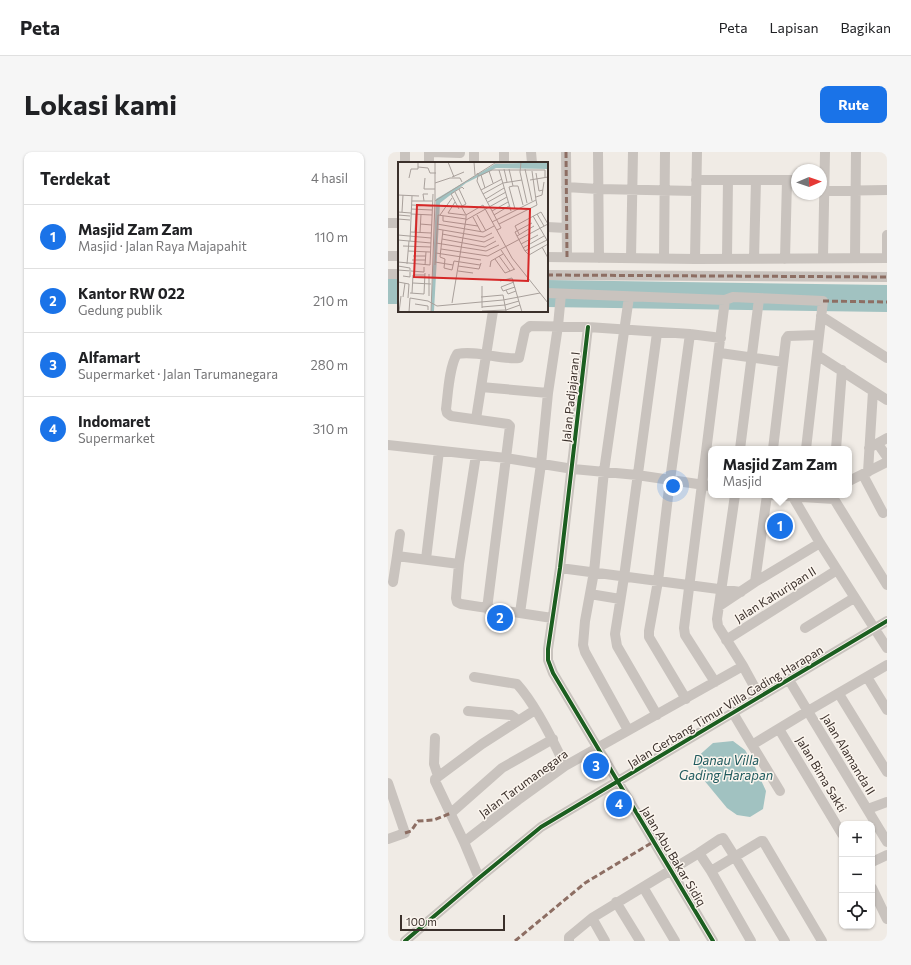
<!DOCTYPE html>
<html lang="id">
<head>
<meta charset="utf-8">
<style>
	:root { --surface:#fff; --page:#f6f6f6; --text:#202124; --muted:#757577; --line:#e0e0e0; --accent:#1a73e8 }
	body { margin:0; font-family:Commissioner,sans-serif; background:var(--page); color:var(--text) }
	.controls { position:absolute; right:12px; bottom:12px; display:grid; overflow:hidden; border-radius:8px; box-shadow:0 1px 3px #0004 }
	.controls button { width:36px; height:36px; display:grid; place-items:center; padding:0; border:0; border-bottom:1px solid var(--line); background:var(--surface); color:var(--text); font:20px sans-serif }
	.compass { position:absolute; left:403px; top:12px; width:36px; height:36px; border-radius:50%; background:var(--surface); box-shadow:0 1px 3px #0004; rotate:88deg }
	.scale { position:absolute; left:12px; bottom:10px; width:105px; box-sizing:border-box; padding-left:4px; border:2px solid #3b302b; border-top:0; font-size:11px; line-height:14px; white-space:nowrap; color:#3b302b; -webkit-text-stroke:3px #fbf5ee; paint-order:stroke }
	.you { position:absolute; left:285px; top:334px; width:14px; height:14px; margin:-10px; border:3px solid #fff; border-radius:50%; background:#1a73e8; box-shadow:0 0 0 6px #1a73e833 }
	.badge { display:grid; place-items:center; width:26px; height:26px; border-radius:50%; background:var(--accent); color:#fff; font-size:13px; font-weight:700 }
	.pin { position:absolute; translate:-50% -50%; border:2px solid #fff; box-shadow:0 1px 4px #0006 }
	.popup { position:absolute; left:320px; top:294px; width:144px; height:52px; box-sizing:border-box; display:grid; place-content:center; border-radius:8px; background:var(--surface); filter:drop-shadow(0 1px 3px #0005); font-size:13px; white-space:nowrap; color:var(--muted) }
	.popup b { font-size:15px; color:var(--text) }
	.popup::after { content:''; position:absolute; left:50%; top:100%; margin-left:-8px; border:8px solid transparent; border-top-color:var(--surface) }
	.list { margin:0; padding:0; list-style:none }
	h2 { display:flex; justify-content:space-between; align-items:center; height:52px; margin:0; padding:0 16px; font-size:17px }
	h2 small { font-size:13px; font-weight:400; color:var(--muted) }
	.list li { display:grid; grid-template-columns:26px 1fr auto; gap:12px; align-items:center; box-sizing:border-box; height:64px; padding:0 16px; border-top:1px solid var(--line) }
	.list b { display:block; font-size:15px; white-space:nowrap }
	.list p { margin:0; font-size:13px; white-space:nowrap; color:var(--muted) }
	.list em { font-size:13px; font-style:normal; color:var(--muted) }
	.icon { flex:none; width:22px; height:22px; fill:none; stroke:currentColor; stroke-width:2; stroke-linecap:round; stroke-linejoin:round }
	.map { position:relative; flex:none; width:499px; height:789px; overflow:hidden; border-radius:8px }
	header { display:flex; align-items:center; gap:24px; box-sizing:border-box; height:56px; padding:0 20px; background:var(--surface); border-bottom:1px solid var(--line) }
	header strong { font-size:19px }
	nav { display:flex; gap:22px; margin-inline-start:auto; font-size:14px }
	.intro { display:flex; align-items:center; justify-content:space-between; box-sizing:border-box; height:96px; padding:0 24px }
	h1 { margin:0; font-size:28px }
	.button { padding:10px 18px; border-radius:8px; background:var(--accent); color:#fff; font-size:14px; font-weight:700 }
	main { display:flex; gap:24px; padding:0 24px }
	aside { flex:1; background:var(--surface); border-radius:8px; box-shadow:0 1px 3px #0004 }
	.map>svg:first-child { display:block }
</style>
</head>
<body>
<header>
<strong>Peta</strong>
<nav><a>Peta</a><a>Lapisan</a><a>Bagikan</a></nav>
</header>
<div class="intro"><h1>Lokasi kami</h1><a class="button">Rute</a></div>
<main>
<aside>
<h2>Terdekat<small>4 hasil</small></h2>
<ul class="list">
<li><span class="badge">1</span><div><b>Masjid Zam Zam</b><p>Masjid · Jalan Raya Majapahit</p></div><em>110 m</em></li>
<li><span class="badge">2</span><div><b>Kantor RW 022</b><p>Gedung publik</p></div><em>210 m</em></li>
<li><span class="badge">3</span><div><b>Alfamart</b><p>Supermarket · Jalan Tarumanegara</p></div><em>280 m</em></li>
<li><span class="badge">4</span><div><b>Indomaret</b><p>Supermarket</p></div><em>310 m</em></li>
</ul>
</aside>
<div class="map">
<svg width="499" height="789" viewBox="0 0 499 789">
	<rect width="100%" height="100%" fill="#f0ebe5"/>
	<path fill="#a1c2c1" d="M0,126h11v26h-11z
		M159,128l340,5v27l-340,-5z
		M345,589l12,9 10,17 11,24 -3,18 -13,8 -13,-2 -10,-7 -24,-29 -8,-20 18,-16z"/>
	<g fill="none" stroke-linecap="round" stroke-linejoin="round">
		<path stroke="#c9c3be" stroke-width="10" d="M43,0l29,1
			M116,0v11
			M143,0l1,11
			M178,0l1,105
			M210,0l1,106
			M17,11v-11
			M41,11v-11
			M86,11v-11
			M308,28h101
			M178,35l32,2 98,2
			M436,39l63,-1
			M0,71h11
			M159,75l19,1
			M0,104h11
			M159,105l148,2 192,-1
			M243,106l2,-106
			M276,106l1,-106
			M339,106l1,-78
			M435,106l2,-106
			M467,106l1,-106
			M499,106v-23
			M307,107l2,-107
			M366,107l2,-79
			M397,107l2,-79
			M0,122h11
			M159,123l340,2
			M159,141l178,7 8,-3 90,4 -17,148
			M433,164l66,42
			M200,175l-28,241 -12,81v11l5,13 160,268
			M269,181l-33,244 -9,57 2,12 40,69
			M332,201l63,9
			M429,203l70,45
			M93,235l67,6
			M88,267l17,-108
			M490,292l9,13
			M0,293l118,13 67,11 64,6 74,11
			M481,296l18,-10
			M352,297l19,-150
			M385,297l13,-110 2,-3 30,-1
			M448,297l6,-79
			M88,303l-17,109 -3,34 1,4 4,2 91,14
			M480,320l5,-81
			M475,323l20,38
			M461,329l38,-19
			M347,343l-18,124 1,7 25,40 17,31
			M381,343l65,4v-4
			M405,345l27,46 67,105
			M446,347l53,86
			M12,382l-3,22 62,8
			M38,407l13,-108
			M172,416l181,24
			M5,430l4,-26
			M367,430l12,-87
			M202,442l30,5
			M331,454l36,-24 65,-39
			M99,457l23,-183 -2,-2 -57,-8 -4,-3 -1,-4c2,-15 3,-42 11,-55 20,-4 42,6 62,4l6,-28 5,-4 58,1 102,7 31,4
			M132,461l21,-149 7,-71 10,-67 3,-32
			M417,476l49,-30
			M338,488l111,-70
			M86,525l43,7c19,21 36,56 48,82
			M479,525l20,33
			M401,528l98,162
			M327,530l-30,-47 -1,-7 41,-328
			M451,542l48,78
			M298,547l-37,-62v-6l9,-50 12,-101 20,-146
			M80,559l43,4 7,5
			M345,561l19,32 56,-34 79,-46
			M391,577l63,105
			M240,578l-43,-78 -2,-7 2,-24 9,-49 10,-101 25,-174
			M47,586l-1,26 4,12
			M364,593l28,46
			M0,631l17,50 -17,6
			M480,657l19,-7
			M63,661l51,-45 51,-29
			M76,690l54,-42 47,-34 178,-100
			M311,701l21,-14 3,-1 12,19 50,84
			M484,710l15,-7
			M323,719l50,-30h2l59,100
			M91,726l-15,-36 -29,-61v-2l47,-35 53,-34
			M255,735l32,54
			M484,736l15,31
			M228,750l24,39
			M204,766l13,23
			M17,789l74,-63 62,-51 346,-206
			M181,789v-4l23,-19 107,-65 12,18 40,70"/>
		<path stroke="#8d6e63" stroke-width="3" stroke-dasharray="6 3" stroke-linecap="butt" d="M178,0l1,105
			M159,123l340,2
			M435,149l64,1
			M17,681l6,-2 7,-10 16,-1 17,-7
			M127,789l70,-58 68,-41"/>
		<g stroke="#fbf5ee" stroke-width="6">
			<path id="cycleway" d="M200,175l-28,241 -12,81v11l5,13 160,268
				M17,789l74,-63 62,-51 346,-206"/>
		</g>
		<use href="#cycleway" stroke="#1b5e20" stroke-width="4"/>
	</g>
	<g text-anchor="middle" dominant-baseline="central" stroke-width="3" stroke-linejoin="round" paint-order="stroke">
		<g font-size="12" fill="#3b302b" stroke="#fbf5ee">
			<text transform="translate(182 245) rotate(-84)">Jalan Padjajaran I</text>
			<text transform="translate(387 442) rotate(-32)">Jalan Kahuripan II</text>
			<text transform="translate(337 554) rotate(-31)">Jalan Gerbang Timur Villa Gading Harapan</text>
			<text transform="translate(461 602) rotate(59)">Jalan Alamanda II</text>
			<text transform="translate(434 622) rotate(59)">Jalan Bima Sakti</text>
			<text transform="translate(135 631) rotate(-36)">Jalan Tarumanegara</text>
			<text transform="translate(286 704) rotate(59)">Jalan Abu Bakar Sidiq</text>
		</g>
		<g font-size="13" font-style="italic" fill="#1f5a5e" stroke="#fbf5ee">
			<text x="338" y="608">Danau Villa<tspan x="338" dy="15">Gading Harapan</tspan></text>
		</g>
	</g>
	<g transform="translate(10 10)">
		<rect width="150" height="150" fill="#f0ebe5"/>
		<path d="M150,0v7l-52,-1 -30,15 -26,20 -6,108 -3,1 5,-113 59,-35z" fill="#a1c2c1"/>
		<path fill="none" stroke="#a8a09b" stroke-width="1" d="M37,0v39l60,-38M50,0l6,15M76,0l1,13M123,0l-1,10 7,31M97,1l50,-1M20,5l10,1 2,5h6M106,7l3,13M111,7l4,17 -4,1 6,22M127,7l7,32M101,8l12,41M91,9l4,12M79,11l2,3 13,-6h53v7M138,11l3,18 4,-1M83,13l4,13M80,14l-1,5 4,9 20,38 -4,2M54,15l12,-5M11,16l2,-9h7v-7M27,16l-1,11h11M132,18l18,-3M37,21l15,-5h10l2,4M115,24h5l5,19M61,27l7,15 -6,3M83,28l21,-11M57,30l7,14M85,32l20,-11 19,-3M0,33l21,1M138,35l6,-2 2,-13M88,37l18,-11M14,39h20M26,39l-1,-7h5M90,40l18,-10M14,43l20,1M13,47l21,1M61,47l-8,-15 11,-7 2,2M94,49l16,-9M0,50l13,1M4,50l1,-17M50,51l17,2M50,51l7,-11M13,52l21,1M139,52l7,12M0,53l12,1M42,53l12,-17M68,53l17,-10 29,53 36,45M79,53l9,16M96,53l15,-9M45,54v5l35,5M135,54l15,26M75,55l8,15M0,57l12,1M68,58l41,-23M94,60l44,-22 -4,-29M22,62l12,1M39,62l46,8 11,-6M101,62l38,-19 -1,-5M136,64l-17,10 8,15 4,4 19,-11M39,67l47,8 8,-4M45,68l-3,27 5,2 -1,9 8,2 2,-9 26,4M13,70l20,1M17,70l1,-18M22,71l1,-19M44,72l42,8 10,-5M121,72l-4,-8 26,-14 7,12M0,73l33,3M119,74l-2,-4 17,-9M44,77l43,8 11,-6M0,78l33,3M12,79l2,-45M38,81l50,8 13,-6M123,82l17,-9M5,84l28,1M144,85l6,11M125,86l21,-12M43,87l47,7 60,-32M103,88l13,19M10,89l22,1M127,89l22,-11M38,91l45,7M15,94h13M101,94l11,15M97,97l10,14 10,-4M14,98h14M0,100l32,3 3,-71M37,100l18,3M9,102l2,-23M27,103l1,-13M37,103l3,-50 28,4M0,104l12,2v2M60,104l21,3 2,-6M92,105l1,-6 12,-7M0,108l26,2v-5M60,109l15,2M5,114l7,1v-5M102,119l12,-3 10,34M0,120l11,2 -1,14M116,120l-13,5 2,4 12,-4M15,121l18,1M84,124v22M108,128l2,4 8,-3M12,131l14,1 1,-21M14,131l1,-18h12M31,134v-22M5,135l2,-14M83,135l22,-2 3,16M54,141l14,-84v-4l-5,-9M17,142l13,2v4M84,145l23,-2 14,-4M84,149l24,-1 14,-5M1,150l2,-16M11,150l1,-14 18,3 9,5 66,-6 37,-7M33,150l4,-111"/>
		<path fill="#d62828" fill-opacity="0.15" stroke="#d62828" stroke-width="2" d="M19,43l113,4 -2,72 -114,-4z"/>
		<rect width="150" height="150" fill="none" stroke="#3b302b" stroke-width="2"/>
	</g>
</svg>
<div class="controls">
<button>+</button>
<button>−</button>
<button><svg class="icon" aria-label="locate" viewBox="0 0 24 24"><circle cx="12" cy="12" r="6"/><path d="M12 2v4M12 18v4M2 12h4M18 12h4"/></svg></button>
</div>
<svg class="compass" viewBox="-18 -18 36 36"><path d="M0-13l5 13h-10z" fill="#e53935"/><path d="M0 13l5-13h-10z" fill="#757577"/></svg>
<div class="scale">100 m</div>
<div class="you"></div>
<div class="pin badge" style="left:392px;top:374px">1</div>
<div class="popup"><b>Masjid Zam Zam</b>Masjid</div>
<div class="pin badge" style="left:112px;top:466px">2</div>
<div class="pin badge" style="left:208px;top:614px">3</div>
<div class="pin badge" style="left:231px;top:652px">4</div>
</div>
</main>
</body>
</html>
